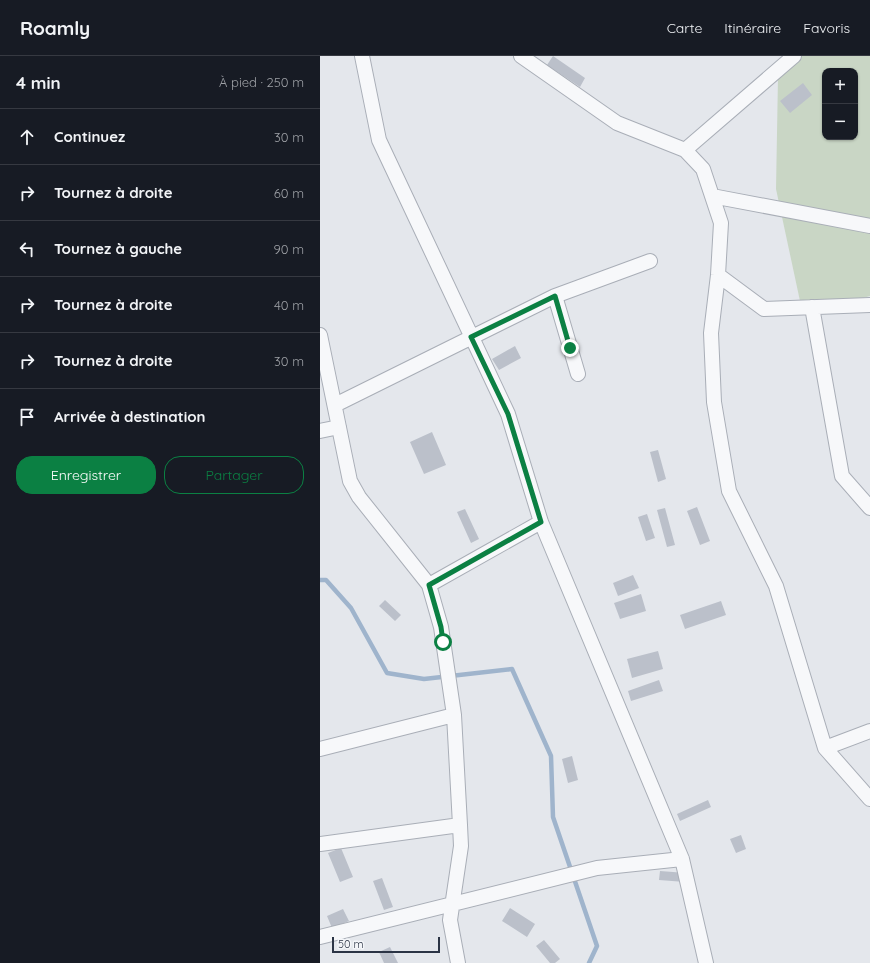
<!DOCTYPE html>
<html lang="fr">
<head>
<meta charset="utf-8">
<style>
	:root { --surface:#171b24; --page:#20242c; --text:#f1f3f6; --muted:#9ea1a6; --line:#363941; --accent:#0b8043 }
	body { margin:0; font-family:Quicksand,sans-serif; background:var(--page); color:var(--text) }
	.controls { position:absolute; right:12px; top:12px; display:grid; overflow:hidden; border-radius:8px; box-shadow:0 1px 3px #0004 }
	.controls button { width:36px; height:36px; display:grid; place-items:center; padding:0; border:0; border-bottom:1px solid var(--line); background:var(--surface); color:var(--text); font:20px sans-serif }
	.scale { position:absolute; left:12px; bottom:10px; width:108px; box-sizing:border-box; padding-left:4px; border:2px solid #2b3445; border-top:0; font-size:11px; line-height:14px; white-space:nowrap; color:#2b3445; -webkit-text-stroke:3px #f4f6f9; paint-order:stroke }
	.stop { position:absolute; width:12px; height:12px; margin:-9px; border:3px solid #0b8043; border-radius:50%; background:#fff }
	.stop.end { background:#0b8043; border-color:#fff; box-shadow:0 1px 4px #0008 }
	.list { margin:0; padding:0; list-style:none }
	h2 { display:flex; justify-content:space-between; align-items:center; height:52px; margin:0; padding:0 16px; font-size:17px }
	h2 small { font-size:13px; font-weight:400; color:var(--muted) }
	.list li { display:grid; grid-template-columns:26px 1fr auto; gap:12px; align-items:center; box-sizing:border-box; height:56px; padding:0 16px; border-top:1px solid var(--line) }
	.list b { display:block; font-size:15px; white-space:nowrap }
	.list em { font-size:13px; font-style:normal; color:var(--muted) }
	.actions { display:flex; gap:8px; padding:12px 16px }
	.actions a { flex:1; padding:9px 0; border:1px solid var(--accent); border-radius:16px; text-align:center; font-size:14px; color:var(--accent) }
	.actions .main { background:var(--accent); color:#fff }
	.icon { flex:none; width:22px; height:22px; fill:none; stroke:currentColor; stroke-width:2; stroke-linecap:round; stroke-linejoin:round }
	.map { position:relative; flex:none; width:550px; height:907px; overflow:hidden }
	header { display:flex; align-items:center; gap:24px; box-sizing:border-box; height:56px; padding:0 20px; background:var(--surface); border-bottom:1px solid var(--line) }
	header strong { font-size:19px }
	nav { display:flex; gap:22px; margin-inline-start:auto; font-size:14px }
	main { display:flex }
	aside { flex:1; background:var(--surface) }
	.map>svg:first-child { display:block }
</style>
</head>
<body>
<header>
<strong>Roamly</strong>
<nav><a>Carte</a><a>Itinéraire</a><a>Favoris</a></nav>
</header>
<main>
<aside>
<h2>4 min<small>À pied · 250 m</small></h2>
<ul class="list">
<li><svg class="icon" aria-label="ahead" viewBox="0 0 24 24"><path d="M12 20V5M6 11l6-6 6 6"/></svg><div><b>Continuez</b></div><em>30 m</em></li>
<li><svg class="icon" aria-label="right" viewBox="0 0 24 24"><path d="M7 20v-9h11M14 6l5 5-5 5"/></svg><div><b>Tournez à droite</b></div><em>60 m</em></li>
<li><svg class="icon" aria-label="left" viewBox="0 0 24 24"><path d="M17 20v-9H6M10 6l-5 5 5 5"/></svg><div><b>Tournez à gauche</b></div><em>90 m</em></li>
<li><svg class="icon" aria-label="right" viewBox="0 0 24 24"><path d="M7 20v-9h11M14 6l5 5-5 5"/></svg><div><b>Tournez à droite</b></div><em>40 m</em></li>
<li><svg class="icon" aria-label="right" viewBox="0 0 24 24"><path d="M7 20v-9h11M14 6l5 5-5 5"/></svg><div><b>Tournez à droite</b></div><em>30 m</em></li>
<li><svg class="icon" aria-label="arrive" viewBox="0 0 24 24"><path d="M6 21V4h12l-3 4 3 4H6"/></svg><div><b>Arrivée à destination</b></div></li>
</ul>
<div class="actions"><a class="main">Enregistrer</a><a>Partager</a></div>
</aside>
<div class="map">
<svg width="550" height="907" viewBox="0 0 550 907">
	<rect width="100%" height="100%" fill="#e4e7ec"/>
	<path fill="#c9d6c5" fill-rule="evenodd" d="M466,0h84v240l-67,19 -27,-126 2,-112zM505,15h30v66h-30z"/>
	<g fill="none" stroke-linecap="round" stroke-linejoin="round">
		<path stroke="#9fb4cc" stroke-width="4.5" d="M0,524h6l25,28 36,65 37,6 88,-10 39,87 2,61 44,129 -8,17"/>
	</g>
	<path fill="#bbc0ca" d="M233,0l32,22 -5,9 -33,-22z
		M483,27l9,12 -22,18 -10,-12z
		M195,290l6,12 -22,12 -7,-11z
		M112,376l14,33 -22,9 -14,-32z
		M338,394l8,29 -8,3 -8,-30z
		M377,451l13,34 -10,4 -13,-34z
		M345,452l10,37 -8,2 -10,-37z
		M145,453l14,30 -8,4 -14,-31z
		M327,458l8,24 -9,3 -8,-24z
		M313,519l6,13 -21,8 -5,-13z
		M321,538l5,17 -26,8 -6,-16z
		M65,544l16,15 -6,6 -16,-15z
		M401,545l5,14 -41,14 -5,-14z
		M338,595l5,18 -31,9 -5,-19z
		M339,624l4,11 -32,10 -3,-10z
		M252,700l6,24 -10,3 -6,-24z
		M388,744l3,7 -31,14 -3,-7z
		M421,779l5,14 -10,4 -6,-14z
		M21,792l12,29 -13,5 -12,-29z
		M340,815l26,2 -1,9 -26,-2z
		M62,822l11,29 -9,3 -11,-29z
		M190,852l25,16 -8,13 -25,-16z
		M23,853l6,12 -17,7 -5,-12z
		M224,884l16,19 -5,4h-5l-14,-17z
		M70,891l8,16h-14l-5,-11z"/>
	<g fill="none" stroke-linecap="round" stroke-linejoin="round">
		<g stroke="#a9aeb7" stroke-width="16">
			<path id="street" d="M42,0l17,84 129,274 33,108 141,337 24,104
				M201,0l96,67 68,27 18,19 18,54 -3,52 -7,58 3,69 15,89 47,95 49,162 45,51
				M365,94l109,-94
				M392,140l158,30
				M398,219l46,34 106,-4
				M235,240l23,78
				M492,251l30,169 28,32
				M0,279l30,146 9,16 70,88 12,42 13,88 6,110 1,21 -11,74 8,43
				M15,349l220,-109 95,-35
				M0,375l19,-4
				M109,529l112,-63
				M505,692l45,-17
				M0,693l134,-34
				M0,788l140,-19
				M0,881l277,-69 85,-9"/>
		</g>
		<use href="#street" stroke="#f7f8fa" stroke-width="14"/>
	</g>
	<g fill="none" stroke-linecap="round" stroke-linejoin="round">
		<path stroke="#0b8043" stroke-width="5" d="M123,586l-2,-15 -12,-42 112,-63 -33,-108 -37,-77 84,-41 15,52"/>
	</g>
</svg>
<div class="controls">
<button>+</button>
<button>−</button>
</div>
<div class="scale">50 m</div>
<div class="stop" style="left:123px;top:586px"></div>
<div class="stop end" style="left:250px;top:292px"></div>
</div>
</main>
</body>
</html>
